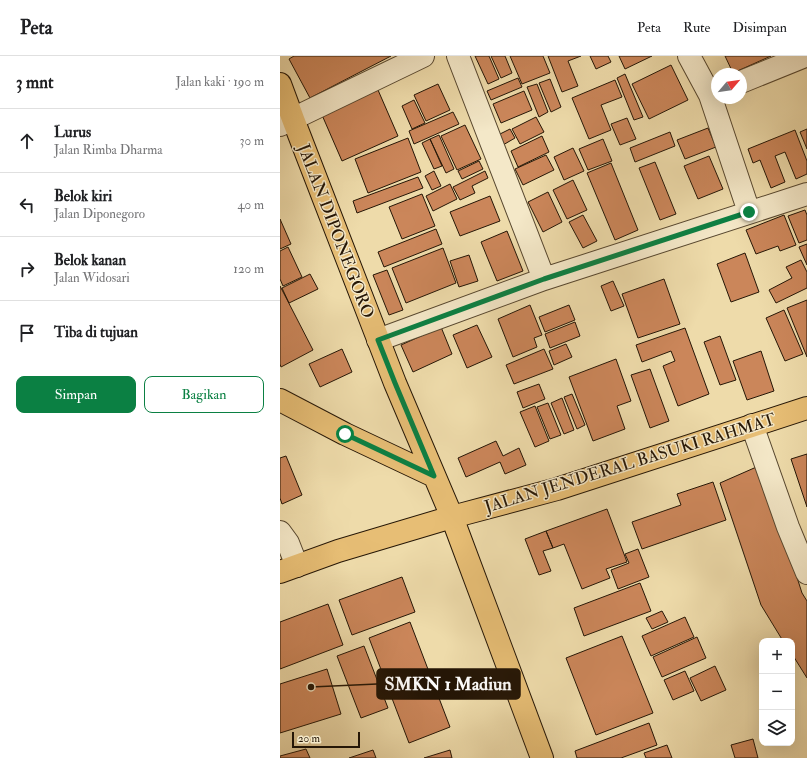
<!DOCTYPE html>
<html lang="id">
<head>
<meta charset="utf-8">
<style>
	:root { --surface:#fff; --page:#f2f2f2; --text:#202124; --muted:#757577; --line:#e0e0e0; --accent:#0b8043 }
	body { margin:0; font-family:"IM FELL Double Pica",serif; background:var(--page); color:var(--text) }
	.controls { position:absolute; right:12px; bottom:12px; display:grid; overflow:hidden; border-radius:8px; box-shadow:0 4px 16px #0002 }
	.controls button { width:36px; height:36px; display:grid; place-items:center; padding:0; border:0; border-bottom:1px solid var(--line); background:var(--surface); color:var(--text); font:20px sans-serif }
	.compass { position:absolute; left:431px; top:12px; width:36px; height:36px; border-radius:50%; background:var(--surface); box-shadow:0 4px 16px #0002; rotate:61deg }
	.scale { position:absolute; left:12px; bottom:10px; width:68px; box-sizing:border-box; padding-left:4px; border:2px solid #251606; border-top:0; font-size:11px; line-height:14px; white-space:nowrap; color:#251606; -webkit-text-stroke:3px #f4e8c8; paint-order:stroke }
	.stop { position:absolute; width:12px; height:12px; margin:-9px; border:3px solid #0b8043; border-radius:50%; background:#fff }
	.stop.end { background:#0b8043; border-color:#fff; box-shadow:0 1px 4px #0008 }
	.list { margin:0; padding:0; list-style:none }
	h2 { display:flex; justify-content:space-between; align-items:center; height:52px; margin:0; padding:0 16px; font-size:17px }
	h2 small { font-size:13px; font-weight:400; color:var(--muted) }
	.list li { display:grid; grid-template-columns:26px 1fr auto; gap:12px; align-items:center; box-sizing:border-box; height:64px; padding:0 16px; border-top:1px solid var(--line) }
	.list b { display:block; font-size:15px; white-space:nowrap }
	.list p { margin:0; font-size:13px; white-space:nowrap; color:var(--muted) }
	.list em { font-size:13px; font-style:normal; color:var(--muted) }
	.actions { display:flex; gap:8px; padding:12px 16px }
	.actions a { flex:1; padding:9px 0; border:1px solid var(--accent); border-radius:8px; text-align:center; font-size:14px; color:var(--accent) }
	.actions .main { background:var(--accent); color:#fff }
	.icon { flex:none; width:22px; height:22px; fill:none; stroke:currentColor; stroke-width:2; stroke-linecap:round; stroke-linejoin:round }
	.map { position:relative; flex:none; width:527px; height:702px; overflow:hidden }
	header { display:flex; align-items:center; gap:24px; box-sizing:border-box; height:56px; padding:0 20px; background:var(--surface); border-bottom:1px solid var(--line) }
	header strong { font-size:19px }
	nav { display:flex; gap:22px; margin-inline-start:auto; font-size:14px }
	main { display:flex }
	aside { flex:1; background:var(--surface) }
	.map>svg:first-child { display:block }
</style>
</head>
<body>
<header>
<strong>Peta</strong>
<nav><a>Peta</a><a>Rute</a><a>Disimpan</a></nav>
</header>
<main>
<aside>
<h2>3 mnt<small>Jalan kaki · 190 m</small></h2>
<ul class="list">
<li><svg class="icon" aria-label="ahead" viewBox="0 0 24 24"><path d="M12 20V5M6 11l6-6 6 6"/></svg><div><b>Lurus</b><p>Jalan Rimba Dharma</p></div><em>30 m</em></li>
<li><svg class="icon" aria-label="left" viewBox="0 0 24 24"><path d="M17 20v-9H6M10 6l-5 5 5 5"/></svg><div><b>Belok kiri</b><p>Jalan Diponegoro</p></div><em>40 m</em></li>
<li><svg class="icon" aria-label="right" viewBox="0 0 24 24"><path d="M7 20v-9h11M14 6l5 5-5 5"/></svg><div><b>Belok kanan</b><p>Jalan Widosari</p></div><em>120 m</em></li>
<li><svg class="icon" aria-label="arrive" viewBox="0 0 24 24"><path d="M6 21V4h12l-3 4 3 4H6"/></svg><div><b>Tiba di tujuan</b></div></li>
</ul>
<div class="actions"><a class="main">Simpan</a><a>Bagikan</a></div>
</aside>
<div class="map">
<svg width="527" height="702" viewBox="0 0 527 702">
	<rect width="100%" height="100%" fill="#eedbaa"/>
	<filter id="stains"><feTurbulence type="fractalNoise" baseFrequency=".005" numOctaves="4"/><feColorMatrix values="0 0 0 0 .2 0 0 0 0 .09 0 0 0 0 .02 0 0 0 .5 -.17"/></filter>
	<radialGradient id="worn" r=".72"><stop offset=".6" stop-color="#630" stop-opacity="0"/><stop offset="1" stop-color="#630" stop-opacity=".3"/></radialGradient>
	<path fill="#cb865a" stroke="#251606" d="M14,0h97l-81,42 -21,-39z
		M195,0h14l10,23 -11,5z
		M211,0h14l7,17 -11,5z
		M230,0h33l7,17 -28,11z
		M268,0h33l-13,5 10,25 -16,6z
		M310,0h18l3,6 -15,7z
		M339,0h33l-27,13z
		M445,0h46l-38,17z
		M391,9l17,35 -39,19 -17,-35z
		M345,18l18,43 -9,3 -17,-42z
		M238,22l4,9 -31,13 -4,-9z
		M270,23l11,28 -10,5 -12,-29z
		M335,24l7,17 -21,8 10,25 -22,9 -17,-41z
		M158,28l12,26 -24,11 -12,-26z
		M257,28l11,28 -9,5 -12,-30z
		M98,34l20,46 -56,25 -20,-46z
		M244,35l8,19 -31,13 -8,-19z
		M134,44l11,23 -13,6 -10,-23z
		M173,56l6,12 -45,20 -5,-13z
		M256,61l8,15 -24,12 -8,-15z
		M347,62l9,21 -16,6 -9,-21z
		M185,69l16,34 -24,11 -16,-34z
		M428,72l8,19 -31,12 -8,-19z
		M230,73l5,9 -12,7 -5,-10z
		M527,73v20l-7,-17z
		M515,74l12,31v13l-11,5 -11,-27 -10,4 10,26 -14,6 -11,-28 -7,3 -5,-14z
		M390,76l5,14 -40,16 -5,-14z
		M159,79l15,34 -8,4 -16,-34z
		M262,80l7,16 -31,15 -7,-16z
		M128,82l13,34 -53,21 -13,-34z
		M150,83l12,27 -8,3 -12,-26z
		M323,83l9,22 -24,9 -9,-21z
		M293,92l11,23 -20,9 -10,-23z
		M266,99l8,15 -31,15 -8,-16z
		M429,100l14,33 -25,10 -14,-33z
		M199,105l4,8 -21,10 -4,-8z
		M375,106l21,52 -16,6 -21,-52z
		M331,107l27,67 -23,10 -28,-67z
		M154,115l7,15 -9,4 -7,-14z
		M205,115l3,7 -16,8 3,7 -15,7 -7,-13z
		M138,121l5,11 -66,25 -4,-12z
		M293,124l14,30 -20,9 -14,-29z
		M170,128l7,15 -24,12 -7,-15z
		M268,136l14,30 -19,10 -15,-30z
		M142,138l13,32 -33,13 -13,-32z
		M210,140l10,25 -40,15 -10,-24z
		M525,154l2,5v25l-8,3 -11,-27z
		M303,159l14,26 -14,7 -14,-26z
		M504,159l12,30 -16,6 -2,-5 -22,8 -10,-24z
		M0,163l11,25 -11,5z
		M156,173l6,15 -58,23 -6,-15z
		M227,175l16,40 -26,10 -16,-39z
		M527,188v21l-8,-18z
		M8,191l14,30 -19,9 -3,-7v-28z
		M163,192l13,35 -50,20 -14,-35z
		M465,197l14,39 -28,10 -14,-38z
		M189,199l9,26 -19,6 -9,-26z
		M521,204l6,12v16l-31,15 -7,-13 23,-12 -6,-11z
		M107,214l16,40 -14,5 -16,-40z
		M30,218l8,15 -29,14 -7,-15z
		M384,223l16,45 -42,14 -16,-44z
		M333,225l11,25 -13,5 -10,-25z
		M0,230l33,64 -32,17 -1,-3z
		M527,244v57l-20,-49z
		M250,249l12,30 -8,3 3,9 -24,10 -15,-38z
		M289,249l6,15 -30,12 -6,-15z
		M504,254l19,44 -18,7 -19,-43z
		M295,266l5,14 -30,12 -5,-14z
		M197,269l15,32 -25,11 -14,-33z
		M161,271l11,27 -39,18 -12,-27z
		M405,272l24,66 -31,12 -15,-40 12,-5 -4,-10 -29,11 -6,-17z
		M440,280l16,44 -16,5 -16,-43z
		M286,288l6,13 -18,8 -5,-14z
		M62,293l10,23 -32,15 -11,-23z
		M264,293l9,20 -39,15 -8,-19z
		M481,295l13,40 -27,9 -14,-39z
		M336,303l15,42 -14,5 8,23 -32,12 -24,-64z
		M370,313l19,52 -19,7 -19,-53z
		M259,328l6,15 -22,9 -6,-16z
		M292,338l13,31 -8,4 -13,-32z
		M282,342l12,32 -10,4 -13,-31z
		M268,347l13,32 -11,4 -13,-32z
		M255,350l14,35 -14,6 -15,-35z
		M216,385l7,15 16,-8 7,17 -21,9 -5,-12 -34,15 -8,-19z
		M527,398v53l-16,-48z
		M6,400l16,39 -20,9 -2,-6v-40z
		M481,409l41,128 5,8v77l-15,-24v-13h-9l-22,-36 -41,-122z
		M433,426l13,38 -84,29 -10,-27 49,-17 -4,-11z
		M327,453l20,53 -21,7 4,9 -28,11 -18,-45 -11,4 -7,-17z
		M266,475l7,17 -10,3 8,20 -12,4 -14,-36z
		M358,493l11,28 -31,12 -7,-19 18,-7 -4,-9z
		M122,521l13,35 -63,23 -13,-35z
		M360,527l11,28 -67,25 -10,-28z
		M48,548l15,41 -63,24v-47z
		M382,555l6,11 -16,7 -6,-11z
		M405,561l9,20 -43,19 -9,-20z
		M130,566l40,105 -41,16 -40,-105z
		M342,580l31,77 -57,22 -30,-77z
		M417,581l9,21 -44,19 -9,-20z
		M84,590l24,62 -27,10 -24,-62z
		M435,610l11,24 -25,11 -11,-23z
		M47,613l14,45 -61,19v-49z
		M405,615l9,20 -21,9 -9,-20z
		M369,667l8,22 -36,13h-44l-2,-7z
		M473,683l5,19h-23l-4,-13z
		M387,689l5,13h-26l-2,-5z
		M26,693l4,9h-30v-2z
		M93,694l3,8h-27z
		M170,694l2,8h-28z"/>
	<g fill="none" stroke-linecap="round" stroke-linejoin="round">
		<g stroke="#57472f" stroke-width="24">
			<path id="minor" d="M178,0l86,223
				M409,0l21,39 39,117
				M461,26l64,-26
				M0,69l143,-69
				M98,284l166,-61 263,-85
				M472,369l36,102 19,46
				M0,476l8,11 9,23"/>
		</g>
		<g stroke="#251606" stroke-width="24">
			<path id="major" d="M0,28l13,35 102,264 57,134 90,241
				M0,344l65,34 89,42"/>
		</g>
		<g stroke="#251606" stroke-width="24">
			<path id="highway" d="M0,516l58,-21 114,-34 105,-28 250,-81"/>
		</g>
		<use href="#minor" stroke="#f4e8c8" stroke-width="22"/>
		<use href="#major" stroke="#e7be75" stroke-width="22"/>
		<use href="#highway" stroke="#e7be75" stroke-width="22"/>
	</g>
	<g fill="none" stroke-linecap="round" stroke-linejoin="round">
		<path stroke="#0b8043" stroke-width="5" d="M65,378l89,42 -39,-93 -17,-43 166,-61 205,-67"/>
	</g>
	<g text-anchor="middle" dominant-baseline="central" stroke-width="3" stroke-linejoin="round" paint-order="stroke">
		<g font-size="17" fill="#251606" stroke="#f4e8c8">
			<text transform="translate(56 175) rotate(69)">JALAN DIPONEGORO</text>
			<text transform="translate(350 407) rotate(-17)">JALAN JENDERAL BASUKI RAHMAT</text>
		</g>
	</g>
	<path fill="none" stroke="#251606" stroke-width="1.5" d="M31 631L97 628"/>
	<circle fill="#251606" stroke="#f4e8c8" stroke-width="1.5" cx="31" cy="631" r="4"/>
	<rect fill="#251606" stroke="#251606" stroke-width="1.5" x="97" y="613" width="143" height="30" rx="4"/>
	<g font-size="18" text-anchor="middle" font-weight="bold" fill="#fff">
		<text x="168" y="634">SMKN 1 Madiun</text>
	</g>
	<rect width="100%" height="100%" filter="url(#stains)"/>
	<rect width="100%" height="100%" fill="url(#worn)"/>
</svg>
<div class="controls">
<button>+</button>
<button>−</button>
<button><svg class="icon" aria-label="layers" viewBox="0 0 24 24"><path d="M12 4l9 5-9 5-9-5zM3 14l9 5 9-5"/></svg></button>
</div>
<svg class="compass" viewBox="-18 -18 36 36"><path d="M0-13l5 13h-10z" fill="#e53935"/><path d="M0 13l5-13h-10z" fill="#757577"/></svg>
<div class="scale">20 m</div>
<div class="stop" style="left:65px;top:378px"></div>
<div class="stop end" style="left:469px;top:156px"></div>
</div>
</main>
</body>
</html>
